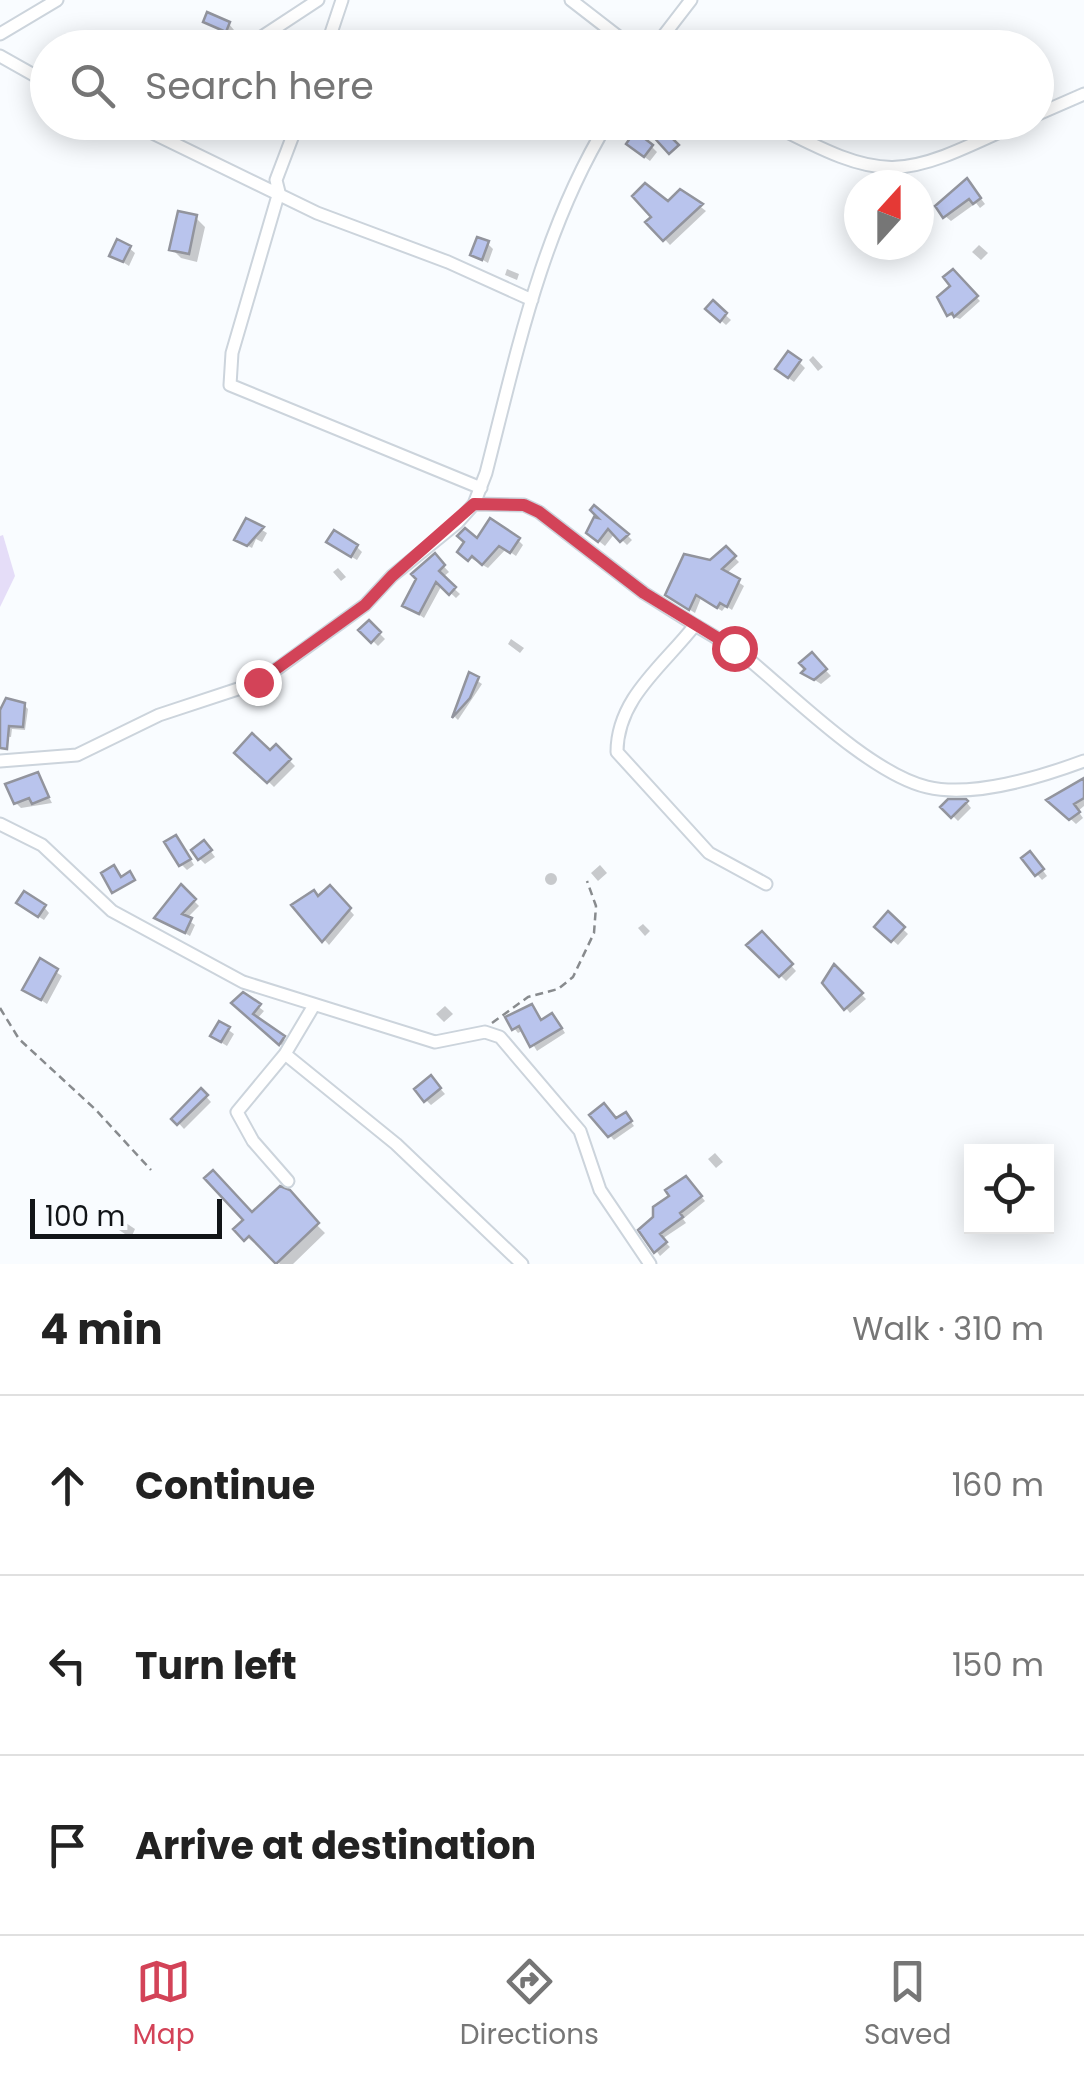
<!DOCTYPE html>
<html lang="en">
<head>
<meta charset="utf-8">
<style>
	:root { --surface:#fff; --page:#f6f6f6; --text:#222; --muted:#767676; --line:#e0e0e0; --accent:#d34358 }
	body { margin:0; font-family:Poppins,sans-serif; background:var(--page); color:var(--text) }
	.controls { position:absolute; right:30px; bottom:30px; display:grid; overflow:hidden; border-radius:0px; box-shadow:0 5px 25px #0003 }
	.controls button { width:90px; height:90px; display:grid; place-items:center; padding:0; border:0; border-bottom:2px solid var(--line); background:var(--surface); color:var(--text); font:50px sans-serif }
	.compass { position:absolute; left:844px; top:170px; width:90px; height:90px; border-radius:50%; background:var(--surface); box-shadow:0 5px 25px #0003; rotate:21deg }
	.scale { position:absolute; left:30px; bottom:25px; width:192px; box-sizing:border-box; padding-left:10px; border:5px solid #121518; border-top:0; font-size:28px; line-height:35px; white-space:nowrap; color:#121518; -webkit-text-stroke:8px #f9fcff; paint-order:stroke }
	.stop { position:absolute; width:30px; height:30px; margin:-22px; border:8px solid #d34358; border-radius:50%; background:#fff }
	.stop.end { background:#d34358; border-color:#fff; box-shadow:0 2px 10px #0008 }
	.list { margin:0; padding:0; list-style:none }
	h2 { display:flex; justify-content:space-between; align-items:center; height:130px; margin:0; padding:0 40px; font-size:42px }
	h2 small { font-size:32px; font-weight:400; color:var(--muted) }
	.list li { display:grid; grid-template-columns:65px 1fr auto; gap:30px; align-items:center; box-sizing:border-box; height:180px; padding:0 40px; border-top:2px solid var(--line) }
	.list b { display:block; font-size:38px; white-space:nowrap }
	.list em { font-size:32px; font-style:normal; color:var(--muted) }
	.icon { flex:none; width:55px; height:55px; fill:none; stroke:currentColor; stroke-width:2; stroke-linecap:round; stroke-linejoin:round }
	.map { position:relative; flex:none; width:1084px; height:1264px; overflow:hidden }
	.search { position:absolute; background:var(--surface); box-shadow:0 5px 25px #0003; left:30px; right:30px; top:30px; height:110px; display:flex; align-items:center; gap:25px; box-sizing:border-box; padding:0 35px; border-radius:55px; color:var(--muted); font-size:38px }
	.sheet { height:670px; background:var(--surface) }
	nav { display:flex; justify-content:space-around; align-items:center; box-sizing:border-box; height:140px; border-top:2px solid var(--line); background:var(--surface); font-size:28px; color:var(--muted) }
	nav a { display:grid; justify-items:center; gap:5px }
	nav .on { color:var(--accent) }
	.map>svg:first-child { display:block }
</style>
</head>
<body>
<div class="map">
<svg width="1084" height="1264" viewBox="0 0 1084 1264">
	<rect width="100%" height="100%" fill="#f9fcff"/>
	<path fill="#e5ddf8" d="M3,535l12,41 -15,31v-71z"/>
	<path fill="#0003" d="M206,22l23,2 5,6 -2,6z
		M652,147l5,5 -7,9 -16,-12z
		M972,187l13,17 -5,4 -4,-5 -25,18 -6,-5z
		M681,192l25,19 -36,34 -21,-23z
		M196,218l9,9 -8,35 -16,-4 -9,-9z
		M854,223l5,8 -3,7 -8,-12z
		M488,244l5,5 -5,14 -15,-9z
		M979,245l9,8 -7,7 -9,-8z
		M129,248l6,5 -6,13 -17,-11z
		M507,269l12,5 -2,6 -12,-5z
		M953,273l27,28 -20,18 -11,-4z
		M713,304l18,16 -5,5 -18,-16z
		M813,356l10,11 -5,4 -9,-11z
		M799,362l6,6 -11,14 -11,-8z
		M595,520l32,15 5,5 -5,5 -12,-12 -10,13 -10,-8z
		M247,521l20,12 -5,9 -6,-3 -4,9 -15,-8z
		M518,540l5,5 -7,11 -10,-7 -18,19 -28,-16 8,-10z
		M335,547h22l5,5 -5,8z
		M726,549l13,13 -13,12 18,12 -12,24 -6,-4 -4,5 -21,-13 -6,15 -22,-14z
		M435,557l14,15 -7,6 18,16 -4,4 -14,-13 -18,33 -19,-13z
		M338,568l8,9 -5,4 -8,-9z
		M369,623l16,16 -7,7 -16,-16z
		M511,639l13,9 -4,5 -12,-9z
		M812,656l19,20 -10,8 -11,-7z
		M470,676l12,8 -24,36 -3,-3z
		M24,705l4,4 -3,21 -13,-1 -1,8 -11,-1v-23z
		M276,747l19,19 -21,21 -36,-35 32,1z
		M37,775l15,28 -31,5 -5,-5z
		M1084,783v23l-6,5 5,7 -7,6 -26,-24z
		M949,802l18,1 4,5 -13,13 -14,-14z
		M181,844l13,21 -7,5 -6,-6z
		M209,849l6,8 -10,7 -6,-6z
		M1024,859l11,1 12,16 -5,4z
		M600,865l7,8 -9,8 -7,-8z
		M545 879a6 6 0 1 1 12 0a6 6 0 1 1-12 0Z
		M181,888l18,18 -13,13 9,6 -5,11 -33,-19z
		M330,888l24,27 -25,30 -34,-39 24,-8z
		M44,907l5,6 -5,7 -19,-12z
		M888,915l20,19 -10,11 -20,-18z
		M643,924l7,7 -5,5 -7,-8z
		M762,934l34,37 -10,10 -36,-36z
		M41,962l21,14 -15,28 -22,-15z
		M835,968l31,31 -16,14 -4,-5z
		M243,995l21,16 -7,8 26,19 5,5 -3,5 -51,-45z
		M445,1006l8,8 -9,8 -8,-8z
		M532,1007l10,15 15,-2 8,13 -28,18 -13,-21 -6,3 -4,-5z
		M220,1024l14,10 -7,12 -8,-5z
		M436,1084l9,10 -14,11 -5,-5z
		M201,1091l10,11 -27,27 -10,-11z
		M593,1116l23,5 13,-2 5,7 -20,14z
		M715,1153l8,9 -7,6 -8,-9z
		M690,1183l15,18 -22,18 3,4 -24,16 8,8 -10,9 -18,-26z
		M280,1189l45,44 -32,31h-13l-43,-35z
		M123,1221l12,8 -4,9 -12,-8z"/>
	<path fill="#b9c4ed" stroke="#92949d" stroke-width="2.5" d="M207,12l23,10 -4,10 -23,-10z
		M640,122l30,14 9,9 -10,9z
		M635,131l18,14 -9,12 -18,-13z
		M967,178l14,20 -8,6 -4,-5 -26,19 -8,-12z
		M645,183l23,18 12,-12 23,15 -40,37 -18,-19 6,-5 -19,-21z
		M178,211l19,4 -8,39 -20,-4z
		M477,237l12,4 -7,19 -12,-5z
		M117,239l14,7 -8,16 -14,-6z
		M953,269l25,27 -24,21 -2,-4 -5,3 -10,-19 13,-11 -7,-9z
		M713,300l14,13 -7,9 -15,-13z
		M788,351l13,9 -13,18 -13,-9z
		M594,505l35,29 -9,8 -12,-13 -10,13 -12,-9 8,-16 4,1 -8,-8z
		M246,518l18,9 -17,19 -13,-6z
		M490,518l30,20 -10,15 -11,-7 -17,19 -10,-9 -4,5 -11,-9 7,-10 -7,-6 8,-8 12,10z
		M334,530l24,15 -7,12 -25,-15z
		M726,546l10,10 -14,13 18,10 -13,28 -7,-4 -3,5 -21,-13 -7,15 -24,-15 19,-41 26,6z
		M435,553l10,12 -6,6 17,16 -7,8 -13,-13 -17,32 -17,-8 14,-27 -5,-5z
		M369,620l12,12 -10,11 -13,-13z
		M812,652l15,17 -13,11 -13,-7 4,-4 -6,-6z
		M469,672l10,5 -9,21 -18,20z
		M6,698l19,5 -2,24 -14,-1 -2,23 -7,-1v-38z
		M252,733l18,17 6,-6 15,15 -24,24 -33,-30z
		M38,772l11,25 -17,7 -3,-6 -15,6 -9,-20z
		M1084,778v20l-10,6 6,8 -11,8 -23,-20z
		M948,799h18l2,2 -17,17 -11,-11z
		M176,835l15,24 -12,7 -15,-24z
		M204,840l8,10 -14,10 -7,-10z
		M1030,851l14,18 -9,7 -14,-18z
		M114,865l7,12 9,-6 5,9 -23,13 -11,-20z
		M181,884l15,15 -14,15 10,4 -7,15 -31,-15z
		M330,885l21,23 -29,34 -31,-37 23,-15 4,6z
		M24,891l22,14 -8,12 -22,-14z
		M888,911l17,16 -14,15 -17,-15z
		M762,931l31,33 -14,13 -33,-32z
		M40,958l18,11 -17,31 -19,-10z
		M834,964l29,29 -19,17 -22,-27z
		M243,992l18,12 -8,10 32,22 -6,9 -48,-42z
		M532,1004l9,16 11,-7 10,15 -32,19 -11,-21 -7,4 -7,-13z
		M219,1021l11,6 -9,15 -11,-6z
		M431,1075l10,13 -17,14 -10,-13z
		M201,1088l7,7 -31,30 -6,-6z
		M604,1103l12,15 10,-6 6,9 -24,16 -19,-22z
		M213,1170l39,42 28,-26 10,4 29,33 -43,41 -27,-28 -5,5 -11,-12 10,-9 -39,-42z
		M686,1176l16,20 -22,17 3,4 -23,17 7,8 -13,11 -16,-23 15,-13v-10l16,-11 -4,-6z"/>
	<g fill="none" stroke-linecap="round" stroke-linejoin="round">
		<g stroke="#ccd4dc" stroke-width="15">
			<path id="street" d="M571,0l62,48
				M0,34l57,-34
				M245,48l73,-48
				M326,48l16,-48
				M654,48l37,-48
				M0,56l48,27
				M1036,115l48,-21
				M130,122l187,91 131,49 84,38
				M298,122l-22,58 3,12 -47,161 -2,32 251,103
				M768,122c121,63 129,58 253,0
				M474,504l50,1 15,7 105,81 51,32c-31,40 -78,73 -78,127l92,101 57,31
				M695,625c20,12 40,23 58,38 43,36 119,111 174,124 45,11 114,-10 157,-26
				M0,761l77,-6 82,-40 100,-33 106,-77 27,-29 65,-53 17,-19 12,-31c31,-121 56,-243 122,-351
				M0,824l42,21 70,66 131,71 192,60 50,-10 15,5 80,94 20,59 50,74
				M313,1007l-28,47 111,90 126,120
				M285,1054l-48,58 16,29 35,40"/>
		</g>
		<path stroke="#888b8e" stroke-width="2.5" stroke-dasharray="8 5" stroke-linecap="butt" d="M0,1008l19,31 77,71 55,60
			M492,1023l36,-26 30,-8 15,-12 21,-44 2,-27 -9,-25"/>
		<use href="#street" stroke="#fff" stroke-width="11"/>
	</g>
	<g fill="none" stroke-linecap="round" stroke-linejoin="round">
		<path stroke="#d34358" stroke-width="12" d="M258,682l107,-77 27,-29 82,-72 50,1 15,7 105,81 90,55"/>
	</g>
</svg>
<div class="controls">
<button><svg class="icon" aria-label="locate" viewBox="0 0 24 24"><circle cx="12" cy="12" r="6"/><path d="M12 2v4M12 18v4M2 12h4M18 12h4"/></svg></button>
</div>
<svg class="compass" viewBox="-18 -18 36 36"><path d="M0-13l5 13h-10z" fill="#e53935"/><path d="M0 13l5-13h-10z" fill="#767676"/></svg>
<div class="scale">100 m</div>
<div class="stop" style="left:734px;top:648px"></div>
<div class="stop end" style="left:258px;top:682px"></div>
<div class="search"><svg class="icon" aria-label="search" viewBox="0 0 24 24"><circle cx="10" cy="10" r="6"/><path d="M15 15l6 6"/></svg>Search here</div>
</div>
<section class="sheet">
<h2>4 min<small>Walk · 310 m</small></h2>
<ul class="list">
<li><svg class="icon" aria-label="ahead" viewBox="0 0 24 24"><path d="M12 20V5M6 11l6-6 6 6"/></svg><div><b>Continue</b></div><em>160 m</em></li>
<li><svg class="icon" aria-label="left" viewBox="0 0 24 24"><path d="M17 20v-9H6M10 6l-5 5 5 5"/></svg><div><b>Turn left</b></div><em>150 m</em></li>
<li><svg class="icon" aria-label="arrive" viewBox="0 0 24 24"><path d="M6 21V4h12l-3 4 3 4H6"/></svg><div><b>Arrive at destination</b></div></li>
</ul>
</section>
<nav>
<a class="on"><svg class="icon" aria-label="map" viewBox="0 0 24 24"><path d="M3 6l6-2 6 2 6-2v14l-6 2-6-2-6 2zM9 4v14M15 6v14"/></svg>Map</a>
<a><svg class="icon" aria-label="directions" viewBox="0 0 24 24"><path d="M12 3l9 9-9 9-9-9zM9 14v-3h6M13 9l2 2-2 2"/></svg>Directions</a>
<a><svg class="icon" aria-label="saved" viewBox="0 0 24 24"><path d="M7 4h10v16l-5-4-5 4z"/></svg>Saved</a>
</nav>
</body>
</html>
